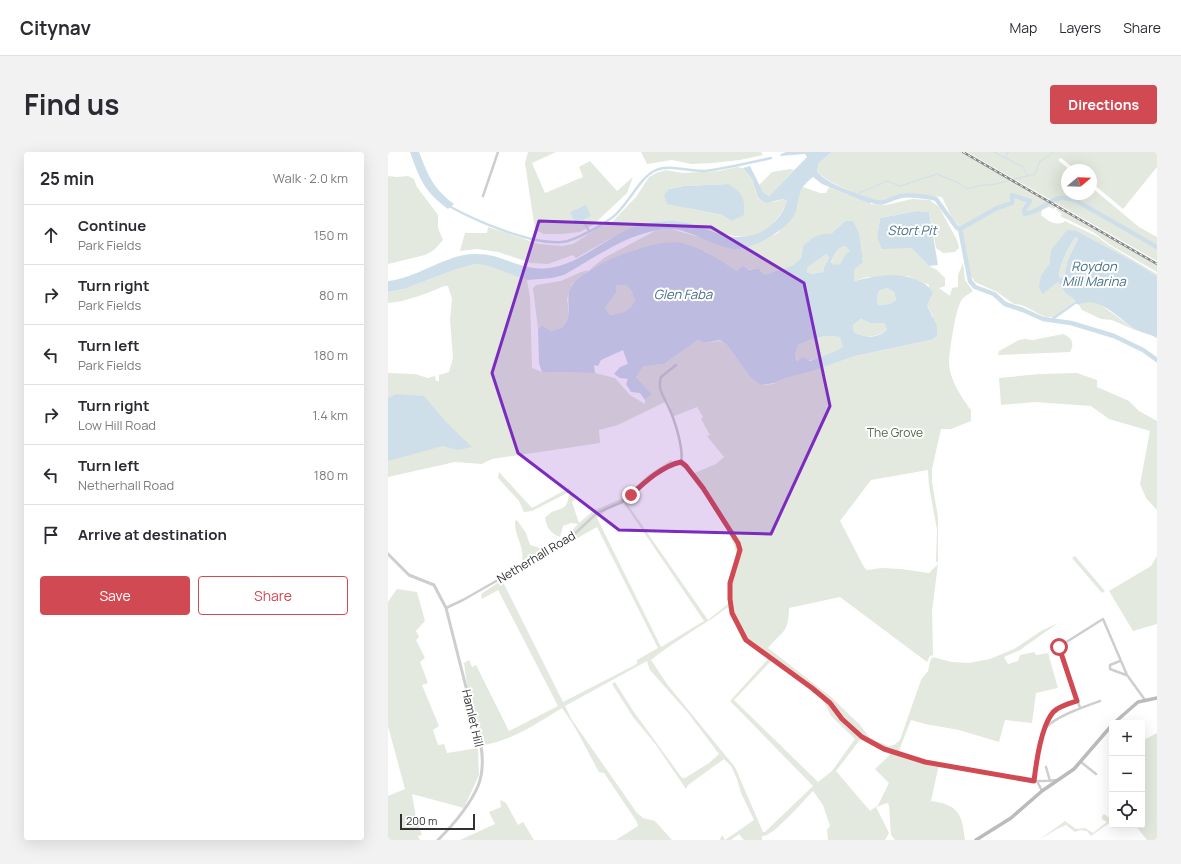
<!DOCTYPE html>
<html lang="en">
<head>
<meta charset="utf-8">
<style>
	:root { --surface:#fff; --page:#f2f2f3; --text:#2b2b33; --muted:#7c7c81; --line:#e1e1e2; --accent:#d14952 }
	body { margin:0; font-family:Manrope,sans-serif; background:var(--page); color:var(--text) }
	.controls { position:absolute; right:12px; bottom:12px; display:grid; overflow:hidden; border-radius:4px; box-shadow:0 4px 16px #0002 }
	.controls button { width:36px; height:36px; display:grid; place-items:center; padding:0; border:0; border-bottom:1px solid var(--line); background:var(--surface); color:var(--text); font:20px sans-serif }
	.compass { position:absolute; left:673px; top:12px; width:36px; height:36px; border-radius:50%; background:var(--surface); box-shadow:0 4px 16px #0002; rotate:71deg }
	.scale { position:absolute; left:12px; bottom:10px; width:75px; box-sizing:border-box; padding-left:4px; border:2px solid #313131; border-top:0; font-size:11px; line-height:14px; white-space:nowrap; color:#313131; -webkit-text-stroke:3px #fff; paint-order:stroke }
	.stop { position:absolute; width:12px; height:12px; margin:-9px; border:3px solid #d14952; border-radius:50%; background:#fff }
	.stop.end { background:#d14952; border-color:#fff; box-shadow:0 1px 4px #0008 }
	.list { margin:0; padding:0; list-style:none }
	h2 { display:flex; justify-content:space-between; align-items:center; height:52px; margin:0; padding:0 16px; font-size:17px }
	h2 small { font-size:13px; font-weight:400; color:var(--muted) }
	.list li { display:grid; grid-template-columns:26px 1fr auto; gap:12px; align-items:center; box-sizing:border-box; height:60px; padding:0 16px; border-top:1px solid var(--line) }
	.list b { display:block; font-size:15px; white-space:nowrap }
	.list p { margin:0; font-size:13px; white-space:nowrap; color:var(--muted) }
	.list em { font-size:13px; font-style:normal; color:var(--muted) }
	.actions { display:flex; gap:8px; padding:12px 16px }
	.actions a { flex:1; padding:9px 0; border:1px solid var(--accent); border-radius:4px; text-align:center; font-size:14px; color:var(--accent) }
	.actions .main { background:var(--accent); color:#fff }
	.icon { flex:none; width:22px; height:22px; fill:none; stroke:currentColor; stroke-width:2; stroke-linecap:round; stroke-linejoin:round }
	.map { position:relative; flex:none; width:769px; height:688px; overflow:hidden; border-radius:4px }
	header { display:flex; align-items:center; gap:24px; box-sizing:border-box; height:56px; padding:0 20px; background:var(--surface); border-bottom:1px solid var(--line) }
	header strong { font-size:19px }
	nav { display:flex; gap:22px; margin-inline-start:auto; font-size:14px }
	.intro { display:flex; align-items:center; justify-content:space-between; box-sizing:border-box; height:96px; padding:0 24px }
	h1 { margin:0; font-size:28px }
	.button { padding:10px 18px; border-radius:4px; background:var(--accent); color:#fff; font-size:14px; font-weight:700 }
	main { display:flex; gap:24px; padding:0 24px }
	aside { flex:1; background:var(--surface); border-radius:4px; box-shadow:0 4px 16px #0002 }
	.map>svg:first-child { display:block }
</style>
</head>
<body>
<header>
<strong>Citynav</strong>
<nav><a>Map</a><a>Layers</a><a>Share</a></nav>
</header>
<div class="intro"><h1>Find us</h1><a class="button">Directions</a></div>
<main>
<aside>
<h2>25 min<small>Walk · 2.0 km</small></h2>
<ul class="list">
<li><svg class="icon" aria-label="ahead" viewBox="0 0 24 24"><path d="M12 20V5M6 11l6-6 6 6"/></svg><div><b>Continue</b><p>Park Fields</p></div><em>150 m</em></li>
<li><svg class="icon" aria-label="right" viewBox="0 0 24 24"><path d="M7 20v-9h11M14 6l5 5-5 5"/></svg><div><b>Turn right</b><p>Park Fields</p></div><em>80 m</em></li>
<li><svg class="icon" aria-label="left" viewBox="0 0 24 24"><path d="M17 20v-9H6M10 6l-5 5 5 5"/></svg><div><b>Turn left</b><p>Park Fields</p></div><em>180 m</em></li>
<li><svg class="icon" aria-label="right" viewBox="0 0 24 24"><path d="M7 20v-9h11M14 6l5 5-5 5"/></svg><div><b>Turn right</b><p>Low Hill Road</p></div><em>1.4 km</em></li>
<li><svg class="icon" aria-label="left" viewBox="0 0 24 24"><path d="M17 20v-9H6M10 6l-5 5 5 5"/></svg><div><b>Turn left</b><p>Netherhall Road</p></div><em>180 m</em></li>
<li><svg class="icon" aria-label="arrive" viewBox="0 0 24 24"><path d="M6 21V4h12l-3 4 3 4H6"/></svg><div><b>Arrive at destination</b></div></li>
</ul>
<div class="actions"><a class="main">Save</a><a>Share</a></div>
</aside>
<div class="map">
<svg width="769" height="688" viewBox="0 0 769 688">
	<rect width="100%" height="100%" fill="#fff"/>
	<path fill="#e3e9de" fill-rule="evenodd" d="M140,0h28l-24,11 13,30 38,-16 -4,-10 11,-6 27,30 16,-14 -6,16 -34,32 -13,7 -19,2h-17l-9,-4 -10,-67z
		M253,0h120l2,3 -23,5 -28,3 -21,1 -19,-4 -25,4z
		M444,0h129l95,54 -2,3 -5,-2 -7,3 -1,5c6,6 17,12 24,6l31,15 14,10 47,28v2l-26,-16 -54,-29 -26,19c0,4 -1,9 -2,13 -4,13 -13,16 -7,32l16,-13 8,12 8,5v3l-20,15h-9l-23,-12 -8,-1 -17,-12 -22,-10 -5,-8 -8,-44 -11,-14 -9,-19 -38,-4 -24,8c-15,-4 -54,-18 -63,-30l2,-8z
		M579,0h190v15l-34,42 -32,-27v-12h-15l-15,-12 -3,2 12,10h-3v24h24v-7l48,40 18,10v24z
		M349,15l6,1 9,11 6,20 15,3 10,-3 4,2c-3,9 -8,15 -14,23 -29,32 -75,-7 -110,-3 -36,5 -56,20 -87,37l-3,-3 -25,9 -17,-1 -33,-11 -21,-3 -17,2 5,-18h22l1,-6 51,17 23,2 11,-2 28,-18 10,-3 25,-26 13,-20 7,-4 10,-3 16,3 37,-2zM340,32l3,37 -9,-6 -35,-7 -18,-19 15,-3z
		M402,17l4,1 -25,26 -6,-4 -4,-7 13,-13z
		M0,24l9,1 11,-1 6,3 3,8 21,28v13l5,12 -9,10 -9,5 -37,9z
		M415,35l17,6h6l3,-6 41,17 16,1 26,-6 18,1 9,7 18,33 2,8 -4,4 -12,1 -7,-5 -7,-36 -12,-1 -37,7 -3,19 22,11h12l18,18 8,4 8,8v8l-6,2 11,8 2,-8 6,-1v-12l5,-12 2,17 8,11c-4,3 -9,5 -12,10 -5,7 -12,51 -12,61 0,16 12,35 22,48v11l-20,8h-10l-9,40v13l6,35v45h-2l1,-32 -8,-44 -1,-16 -57,10 -31,41 24,46 3,3 15,-2 19,1 28,4 9,-9 -6,47 1,44 -3,1 -3,6 -87,-65 -51,11c-1,26 -5,21 -21,40l63,49 29,28 10,13 18,8 6,-1 6,-5 21,-60 7,-9 3,-13 2,2 -1,-3 20,5 17,1 21,-4 24,-10 27,-18 17,-8 -38,27 -16,7 4,7 10,-3 2,-6 14,-3 2,3 12,-2 10,35 -22,5 -4,30 -27,-3 -6,22 -40,-12 -34,-6 -14,-4 -13,33 -36,-16 -26,34 34,40 8,-6 11,-22 -14,-14 17,-16 47,11 -8,37c28,4 31,13 34,39h-70l-4,-5 -2,-30 -2,-2 -11,4 13,26 -4,7h-57l-1,-10 3,-4 -7,-21 -10,-14c-8,8 -41,47 -51,45v4h-18l-5,-6 -8,6h-11l2,-5 3,5 29,-20 -13,-27 -4,-14 -6,-13 -7,-7 -36,26 -2,4 -30,-44 -23,-28 -21,-33 3,-2 19,30 48,66h3l24,-15 10,-9 -31,-41 -38,-43 -3,-9 -82,45 7,14 65,93 6,5 12,3 17,19h-56l22,-14 -1,-4 -33,-49 -5,-1c-12,-21 -22,-44 -37,-64 -24,15 -51,33 -79,37l-16,-60 -3,-22 5,-3 3,7 4,-2 33,66 49,-25 -60,-116 -16,9 -1,-5 21,-14 61,122 74,-38v-4l21,-12 -61,-121 -76,43 -1,-4 13,-8 -11,5c3,-18 -8,-26 -7,-42l2,-1 9,13 4,12 13,4 1,3 17,-9 -1,-2 9,-7 9,-10 -7,-1 -8,3 -3,11c-10,-4 -13,-9 -15,-19 11,-14 23,-2 24,-26l-37,19 -8,1 -5,-11 -21,-23 1,-6 33,36 37,-20 6,12 -3,2 7,21 14,-12 30,-13 25,-23 23,-15 4,4 6,-1 5,3 6,8 24,-10 8,-7 -17,-21 3,-1 -9,-16 2,-2 -6,-10 -25,10 -2,-11 -3,-5 -49,24 -19,5 1,13 -108,16 -10,5 -27,-2 -67,15v-104l27,1 13,4 7,-2 1,5h3v-6l10,-3 4,-14 -3,-38 2,-21 -4,-13h-4c-18,8 -36,15 -56,17v-11l16,-3 53,-20 19,-5 13,1 38,15 3,18 2,70 10,4 53,1 20,5 15,17 15,9v-4l7,-6 -16,-17 7,-12 21,-1 34,-24 6,3 16,-2 7,4 23,32 12,8 12,-1 10,-6 29,-7 42,-15 76,-16 2,-24 -6,-11 2,-20 -21,-9 -41,1 -13,4v-11l9,-9 -3,-14 -15,-26 -14,13 -28,12 -2,12 -8,7 -28,10 -7,-7 -21,3 -33,-20 -67,-2 -48,21 -17,14 -5,15 2,16 -6,12 -12,4 -9,-6 -4,4 -5,-41 3,-3 25,-4 20,-9 8,-2 15,-12 51,-27 16,-2 70,20 23,-9 14,-7 19,-24 2,-16zM287,313h5l5,4c14,19 51,64 51,86 0,8 -5,16 -7,24 -1,8 -1,16 -1,25l-20,16 -82,-118 21,-20zM236,351l80,118 -43,26 -64,-129 11,-9zM340,455l14,33 27,18 -39,43 83,85 -48,46h-2l-28,-65 -68,-83 -16,-24c23,-19 52,-34 77,-53zM384,508l46,36 6,6 7,14 24,23 -23,32 -14,11 -84,-82z
		M670,56l99,57v7l-45,-26 -19,-14 -33,-16 2,-2 -6,-4z
		M688,85l2,2 -10,20 -4,17 -4,2c-4,-7 10,-35 16,-41z
		M457,94l6,5 -11,13 -7,2 -2,-3c3,-8 6,-15 14,-17z
		M438,102l3,4 -5,9 -1,5 -12,2 -5,-2 1,-4z
		M228,133h11l5,7 3,8c-6,12 -12,13 -25,15l-5,-7 11,-15z
		M499,136l7,4 2,8 -7,4 -11,1 -1,-8 2,-6z
		M697,149l13,2 39,28 -25,-11 -11,-1 -19,-9 -3,-5z
		M473,167l9,4h14l3,7c-12,8 -20,8 -33,2l-1,-7z
		M675,182c9,4 12,9 7,18l-72,3 1,-4 20,-11 6,-1 8,1z
		M438,184l14,1 4,10c-15,9 -29,14 -46,14l-3,-7 3,-9 14,-6z
		M689,221l20,7v7l32,14 10,10 18,10v89l-11,-12 -6,-14 10,-53 -41,-12 -18,-13 -56,-4 -34,3 -2,-27 41,-4z
		M687,404l30,35 -3,2 -30,-35z
		M769,404v68l-24,7 -24,-40 42,-25z
		M9,437l20,3 8,29 -9,10 3,6 -3,3 9,18 -5,4 8,21 -6,2 17,41 -6,4 5,15 6,-1 3,9 31,-5 1,27 -15,33 -52,-14 4,24 6,17 -4,1 2,4h-31l-1,-3v-41l17,-7 -17,-63v-124z
		M769,581v107h-10l-12,-15h7v-21l3,-3 -3,-4v-56z
		M112,648l6,3 12,22 5,-3 11,18h-74l35,-16 -6,-12 12,-5z
		M716,662l4,3 4,-1v5l-21,15 -4,-5 -7,-1 -5,2 -9,-7 -9,4 -18,11 26,-19 11,8 9,-1 8,5 14,-11 -5,-3v-3z"/>
	<path fill="#cfdfe9" fill-rule="evenodd" d="M22,0h9c10,25 13,35 35,52l-6,5c-24,-18 -28,-29 -38,-57z
		M398,0h46l-13,11 -2,8c10,14 39,21 55,28l-2,5 -48,-20 -9,-7c-14,11 -13,16 -16,31 -2,13 -21,26 -32,32 -7,3 -18,8 -25,9 -20,2 -48,-20 -70,-20 -38,1 -74,28 -106,46l-12,3 -25,2 -38,-14 -13,-2 -19,5 -53,20 -16,3v-11c29,-3 59,-27 86,-27 34,-1 47,22 85,12 25,-7 47,-27 70,-37 10,-5 24,-7 35,-8 29,-3 52,17 77,16 22,-1 39,-15 46,-36l-4,-2 -17,4 -8,-5 -6,-19 -9,-11 7,-2 13,26 6,4 38,-39 -2,-3 -25,2 1,-2z
		M340,32c15,8 17,15 16,31l-13,6 -9,-6 -55,-11 -3,-9 5,-6 15,-3z
		M198,53l5,11 -16,7 -5,-11z
		M529,59l12,1 9,53 -9,1 -18,-18 -29,1 -5,-12 3,-19z
		M457,69h8l6,12 4,29 -9,8v11c24,-7 63,-12 79,11l-6,13 10,21v10l-6,4 -76,16 -42,15 -28,7 -10,5 -14,2 -11,-8 -23,-32 -7,-5 -16,3 -6,-3 -34,24 -21,2 -7,11 16,17 -7,6 -5,-7 -9,-1 -5,-8 2,-5 -8,-1 -6,-4 6,-7 8,-3 -5,-14 -22,10 -3,6 -4,-1 1,8 -53,-1 -3,-9 -1,-34 4,-4 9,6 12,-4c2,-4 6,-9 6,-14 0,-10 -3,-20 4,-29 16,-20 84,-47 109,-41 20,5 38,17 55,28l6,-5 6,4 9,-2 7,7 28,-10 8,-7 2,-12c9,-8 16,-13 28,-12zM457,94l5,5 -4,3 -6,10 -7,1 -2,-3c3,-7 6,-14 14,-16zM438,102l3,4 -5,9 -1,5 -12,2 -4,-2v-4zM228,133h11l5,7 3,8c-6,12 -12,13 -25,15l-5,-7 11,-15zM499,136l7,4 2,8 -7,4 -11,1 -1,-8 2,-6zM473,167l9,4h14l3,7c-12,9 -20,8 -33,2l-1,-7zM438,184l14,1 3,10 -9,5 -24,9 -7,-4 -6,4 -2,-7 3,-9 14,-6z
		M679,78l10,1 54,29 26,16v62c-7,-4 -14,-5 -21,-8 -16,-10 -38,-36 -57,-25l-4,-2 -1,-4 -8,-5 -8,-12 -16,13 -3,-9 2,-10 8,-12 2,-14zM688,85l2,2 -10,20 -4,17 -4,2c-4,-7 10,-35 16,-41z
		M8,242l28,2 23,27 25,24 -14,3 -15,-4 -55,15v-63z"/>
	<g fill="none" stroke-linecap="round" stroke-linejoin="round">
		<path stroke="#cfdfe9" stroke-width="1" d="M606,0l29,15 4,8
			M618,5l2,-5
			M471,41l28,-12 13,5 37,-12 22,9 8,6 15,-4h9l44,-11 5,-13 6,-3 7,-6"/>
		<path stroke="#cfdfe9" stroke-width="2.5" d="M61,54c27,15 82,39 113,36 13,-1 40,-17 51,-25 15,-12 26,-38 41,-46 15,-8 34,1 51,0 23,-3 43,-8 66,-13
			M195,68l6,11
			M663,168l24,-17"/>
		<path stroke="#cfdfe9" stroke-width="4.5" d="M479,47c19,8 19,0 34,-3 6,-2 30,1 35,3l21,29 3,1 10,52 5,6 19,7 11,10 18,6 20,9 28,4 43,13 29,14 14,10
			M572,77l37,-21 15,-5v-8l18,6 -6,9 1,4c23,-4 25,-22 50,-14l82,47"/>
		<path stroke="#cecece" stroke-width="2.5" d="M95,44l15,-44
			M288,213l-15,12c-4,12 3,20 8,31 6,13 15,41 12,55
			M293,311l5,3 17,22 35,55 2,7 -9,33 -1,16 2,14 14,27 66,47 18,16 13,16 19,18 22,12 41,13 99,18 19,1 14,-1
			M58,456l17,-8 105,-60 29,-27 25,-11 32,-27 21,-11 6,-1
			M732,509l-10,4v4l16,6
			M692,556l-20,-62 43,-27 24,56 18,25
			M658,575l9,-17 22,-9
			M693,610l15,12
			M658,615l4,14
			M646,629c2,-16 2,-37 11,-52 8,-12 41,-23 55,-28
			M649,629l5,10"/>
		<path stroke="#cecece" stroke-width="3" d="M0,402l21,21 25,10 12,23c7,28 14,55 21,83 7,28 23,66 11,95 -9,21 -24,38 -40,54"/>
		<path stroke="#bbb" stroke-width="3.5" d="M726,571l24,-21 19,-4
			M588,688l35,-22 31,-27 32,-22 38,-44"/>
		<g stroke="#868686" stroke-width="2.5">
			<path id="rail" d="M575,0l194,112"/>
		</g>
		<use href="#rail" stroke="#fff" stroke-width="1" stroke-dasharray="3" stroke-linecap="butt"/>
	</g>
	<g fill="none" stroke-linecap="round" stroke-linejoin="round">
		<path stroke="#d14952" stroke-width="5" d="M243,343c14,-13 31,-29 50,-33l5,4 17,22 35,55 2,7 -10,33v16l2,14 14,27 66,48 18,15 12,16 20,18 22,12 41,13 109,19c2,-17 8,-63 23,-72 6,-4 14,-6 20,-8l-18,-54"/>
	</g>
	<path fill="#7b2cbf" fill-opacity="0.2" stroke="#7b2cbf" stroke-width="3" stroke-linejoin="round" d="M151,69l172,6 93,56 26,123 -59,128 -152,-4 -101,-77 -26,-80z"/>
	<g text-anchor="middle" dominant-baseline="central" stroke-width="4" stroke-linejoin="round" paint-order="stroke">
		<g font-size="12" fill="#546843" stroke="#fff">
			<text x="507" y="280">The Grove</text>
		</g>
		<g font-size="12" fill="#313131" stroke="#fff">
			<text transform="translate(148 405) rotate(-31)">Netherhall Road</text>
			<text transform="translate(85 566) rotate(77)">Hamlet Hill</text>
		</g>
		<g font-size="13" font-style="italic" fill="#47708a" stroke="#fff">
			<text x="524" y="78">Stort Pit</text>
			<text x="706" y="114">Roydon<tspan x="706" dy="15">Mill Marina</tspan></text>
			<text x="295" y="142">Glen Faba</text>
		</g>
	</g>
</svg>
<div class="controls">
<button>+</button>
<button>−</button>
<button><svg class="icon" aria-label="locate" viewBox="0 0 24 24"><circle cx="12" cy="12" r="6"/><path d="M12 2v4M12 18v4M2 12h4M18 12h4"/></svg></button>
</div>
<svg class="compass" viewBox="-18 -18 36 36"><path d="M0-13l5 13h-10z" fill="#e53935"/><path d="M0 13l5-13h-10z" fill="#7c7c81"/></svg>
<div class="scale">200 m</div>
<div class="stop" style="left:671px;top:495px"></div>
<div class="stop end" style="left:243px;top:343px"></div>
</div>
</main>
</body>
</html>
